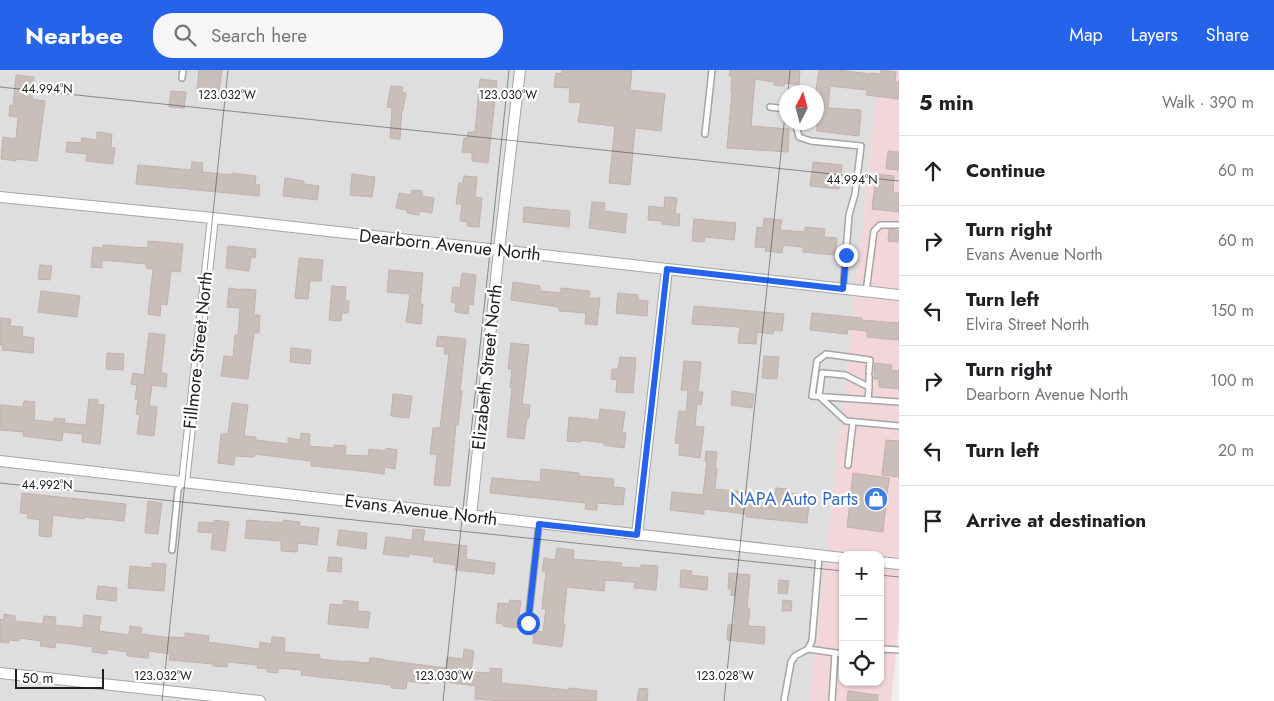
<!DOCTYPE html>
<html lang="en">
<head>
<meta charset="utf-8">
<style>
	:root { --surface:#fff; --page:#f6f6f6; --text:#202124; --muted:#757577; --line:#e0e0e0; --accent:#2563eb }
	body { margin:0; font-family:Jost,sans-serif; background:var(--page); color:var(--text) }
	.controls { position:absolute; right:15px; bottom:15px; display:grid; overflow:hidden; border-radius:10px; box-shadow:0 1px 4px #0004 }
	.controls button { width:45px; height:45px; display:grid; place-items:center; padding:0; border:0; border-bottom:1px solid var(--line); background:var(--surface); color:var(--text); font:25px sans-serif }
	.compass { position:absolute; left:779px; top:15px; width:45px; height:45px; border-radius:50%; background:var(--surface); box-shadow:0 1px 4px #0004; rotate:6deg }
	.scale { position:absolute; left:15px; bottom:12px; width:89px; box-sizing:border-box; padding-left:5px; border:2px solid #212121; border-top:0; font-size:14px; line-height:18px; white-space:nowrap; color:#212121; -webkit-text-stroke:4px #fff; paint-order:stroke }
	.stop { position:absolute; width:15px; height:15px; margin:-11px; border:4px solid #2563eb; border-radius:50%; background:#fff }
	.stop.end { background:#2563eb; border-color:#fff; box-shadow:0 1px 5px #0008 }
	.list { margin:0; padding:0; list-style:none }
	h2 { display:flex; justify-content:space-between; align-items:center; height:65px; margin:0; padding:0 20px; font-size:21px }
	h2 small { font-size:16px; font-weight:400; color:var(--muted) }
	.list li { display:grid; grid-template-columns:32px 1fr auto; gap:15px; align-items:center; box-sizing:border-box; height:70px; padding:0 20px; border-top:1px solid var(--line) }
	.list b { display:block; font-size:19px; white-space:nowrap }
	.list p { margin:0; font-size:16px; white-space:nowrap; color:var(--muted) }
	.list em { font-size:16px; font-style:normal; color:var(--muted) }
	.icon { flex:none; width:28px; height:28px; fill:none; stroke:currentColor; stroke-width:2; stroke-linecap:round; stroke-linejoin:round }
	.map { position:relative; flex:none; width:899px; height:631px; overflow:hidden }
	header { display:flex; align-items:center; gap:30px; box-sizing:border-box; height:70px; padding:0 25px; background:var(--accent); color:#fff }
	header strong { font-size:24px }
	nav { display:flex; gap:28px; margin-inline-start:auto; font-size:18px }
	.search { width:350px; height:45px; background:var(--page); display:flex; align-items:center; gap:12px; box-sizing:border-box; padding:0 18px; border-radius:20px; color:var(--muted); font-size:19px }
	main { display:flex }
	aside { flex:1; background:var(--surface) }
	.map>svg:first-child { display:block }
</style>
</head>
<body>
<header>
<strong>Nearbee</strong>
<div class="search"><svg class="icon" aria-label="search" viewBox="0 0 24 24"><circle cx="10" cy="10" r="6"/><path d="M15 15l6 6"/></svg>Search here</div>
<nav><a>Map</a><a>Layers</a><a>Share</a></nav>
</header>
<main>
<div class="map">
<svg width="899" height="631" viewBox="0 0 899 631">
	<rect width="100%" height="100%" fill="#f2ede7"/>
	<path fill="#dfdede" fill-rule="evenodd" d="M0,0h880l-70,631h-810zM786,22h30v30h-30z"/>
	<path fill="#f3d6d9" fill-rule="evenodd" d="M880,0h19v553l-8,78h-81zM843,485h37v127h-37z"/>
	<path fill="#cabeba" stroke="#c4b1a9" d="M199,0h23l-3,22 -22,-3z
		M562,0h70l-2,20 35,4 -4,37 -26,-3 -5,57 -21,-2 6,-57 -37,-4 3,-19 -12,-1 1,-14 -16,-1 2,-14 6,1z
		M730,0h70l-1,15 -14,-2 -1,3 -10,-1v-3l-19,-3 -4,47 38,3 -1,23 -61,-4 5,-56h-1l1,-16h-3z
		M819,0h19l33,4v-1l10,1v-4l15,2 -1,10h4v17l-33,-4 1,-5 -37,-4 -2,22 33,2 -2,26 -42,-5 -1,-41z
		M16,5l18,2 -2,22 13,2 -8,60 -21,-2v2l-15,-2 2,-22 13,2 2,-22 -9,-1 1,-11 3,1z
		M480,9l17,2 -9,82 -16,-2v-8l-10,-1 2,-14 3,1 1,-7h7z
		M391,16l12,1 -1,5 4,1 -3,17 -1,-1 -2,30 -10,-1 2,-30 -5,-1z
		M171,21l15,1 -2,16 -15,-1z
		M97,62l15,2 -1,13 4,1 -2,16 -27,-3 1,-7 -21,-2 1,-10 14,1 1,-5 15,2z
		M888,81l11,1v18l-13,-1z
		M192,92l11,1 -1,9 30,3v-2l24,3 -1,8 5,1 -1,11 -123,-12 2,-19 53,5z
		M813,92l29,3 -3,24 -29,-3z
		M352,104l23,3 -3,20 -22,-2z
		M876,104l18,2 -1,17h6v19l-27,-3z
		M464,106l13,1 -2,20 7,1 -3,29 -12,-1 1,-4 -8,-1 2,-17h-6l3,-21h4z
		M285,108l19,3v3l15,2 -2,14 -34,-4z
		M412,120l10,1v5l12,2 -2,15 -13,-2v4l-12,-2v-3l-11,-2 3,-15 12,2z
		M665,127l12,1 -2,16h5l-1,12 -17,-2v-3l-14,-1 1,-14 15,2z
		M592,132l13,1 -1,8 23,3 -2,19 -36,-5z
		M524,137l46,4 -1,16 -46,-5z
		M764,148l18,2 -2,10 25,2v-5l20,2 -1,8 13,1 -2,17 -32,-3v-5l-20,-2 -1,8 -17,-2 1,-3 -11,-1 2,-20 6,1z
		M694,149l42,4 -2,17 -29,-3 -1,5 -12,-1z
		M889,159l10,2v11l-11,-1z
		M148,171l35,3 -3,28 -9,-1 -4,34 -6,-1 -1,12 -12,-2 5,-45 -7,-1v-4l-44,-4v8l-11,-1 2,-20 10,1v-3l45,3z
		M228,176l28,3 -1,9 -4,-1 -2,14 -23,-3z
		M299,188l24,2 -2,21h-11l-2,18 -13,-1z
		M40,195l12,1 -2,14 -12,-1z
		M389,200l34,3 -3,31h3l-2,20 -15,-2 4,-28 -23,-2z
		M462,203l14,2 -3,30 -4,-1 -1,10 -13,-2 1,-9 -5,-1 2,-15 7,1z
		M513,212l27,4v5l21,2v-5l29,3 -1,7h11l-3,27 -12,-1 1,-11 -27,-2v-4l-48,-7z
		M332,216l14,1 -1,14h4l-1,12h-6l-1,8 -12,-1z
		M229,218l14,2v-1l13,1 -2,25h6l-1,18h-5l-6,46 -27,-3 3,-20 9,1 2,-22h3l2,-27 -13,-1z
		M41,221l39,5 -3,21 -39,-5z
		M618,223l20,2v5l10,1 -1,15 -31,-3z
		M694,236l90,8 -2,17 -8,-1 -1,4 -16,-2 -1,12 -18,-1 2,-16 -48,-3z
		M812,243l50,5 -1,2 38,3v17l-32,-3v-6l-19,-2 -1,5 -37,-4z
		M0,248l11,1 -1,7 13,1 -1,9 12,2 -1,15 -31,-3 1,-5h-3z
		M149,263l16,2 -4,38 6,1 -1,13 -14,-2 -3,21 8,1 -3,29 -17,-2 3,-19 -4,-1 2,-14 -3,-1 2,-14 -6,-1 2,-11 11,2z
		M438,266l28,3 -6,52h2l-4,34h-2l-6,61 -16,-1 3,-31h-7l3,-26h7l9,-74h-5l1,-7 -9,-1z
		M511,273l18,2 -7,59 8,1 -1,13h-2l-3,21 -17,-2 5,-50h-2l2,-18h-4z
		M291,278l20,2 -1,14 -20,-2z
		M107,283l17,1 -1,16 -17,-1z
		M764,286l15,1 -2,22 -15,-1z
		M620,287l16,1 -3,35 -17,-1 1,-12 -6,-1 1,-10h6z
		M684,291l17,1 -3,30h5l-2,13 -4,-1 -2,22 9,1 -4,31 -21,-3 1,-11 -5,-1 4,-32 7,1 2,-22h-7z
		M875,293l17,2 -1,5 8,1v18l-20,-2v-8h-5z
		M732,321l22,3 -2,14 -21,-3z
		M393,324l19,2 -3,22 -18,-2z
		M89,329l9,1 -1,4 7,1 -4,39 -18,-2 1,-8 -20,-2 -1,9 -39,-5 1,-4 -24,-2v-25l23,2 1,-6 11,1 -1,18 20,2v-4l11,1 -1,4 22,2z
		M232,333l16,2 -4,31 12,1v3l32,4v-6l12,2 1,-7 9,1 -1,12 25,2v-3l12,1 -1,9 23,1 1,-7 17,2v-3l11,2 -2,19 -10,-2 -1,7 -31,-4 -42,-4v-5l-56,-7 -1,3 -19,-1 -1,9 -16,-2 3,-29h7z
		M600,339l25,3 -3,21h4l-2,15 -20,-3v-2l-22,-3 -1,2 -14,-1 2,-24 30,3z
		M886,370l13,1v36l-17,-2z
		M706,381l11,1 -2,16h2l-2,21 32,3 -1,6 28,3 2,-13 13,1v4l9,1 -1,10 12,1 -2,18 -61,-6v-3l-42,-5v5l-34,-4 2,-18 31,3 4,-34h-2z
		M541,399l38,4v3l35,3 -1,8 12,1 -2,17 -26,-2v7l-12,-1 1,-6 -96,-10 2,-15 48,4z
		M853,403l36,5 -6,54 -36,-5z
		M22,423l104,11 -2,17 -40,-4v2l-31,-4 -2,22 -12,-1 1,-16 -13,-2 1,-4 -8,-1z
		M148,431l14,2 -4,31 -13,-1z
		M215,450l14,2 -4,29 -14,-2 2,-16 -15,-1 1,-10 15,1z
		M247,450l36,3v-3l17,2 -1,4 20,2 -2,17 -19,-2 -1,9 -16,-1v-10l-36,-3z
		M413,459l12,1 -2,11 44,5 -1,13 29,4 -1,11 -39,-4 1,-5 -23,-3 1,-5 -25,-3v3l-26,-3 3,-17 26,3z
		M339,460l28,3 -1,16 -29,-4z
		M557,478l17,2 -1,9 49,4 -1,4 20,1v-3l17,1 -2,24 -22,-2 1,-5 -3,-1 -27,-2 -1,11 -37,-4 -4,37h2l-3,23 -29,-4 1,-12 9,1 3,-23h-4l4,-38h-4l2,-13 11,2z
		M329,487l13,1 -1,14 -14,-1z
		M152,493l14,1 -2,27 -36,-3 2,-22 22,2z
		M681,500l11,1 -1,4 17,2 -1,13 -27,-3z
		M729,503l21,2 -3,33 3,1 -2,17 17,1 -1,17 -37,-4 1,-15h6l2,-29 -5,-1 1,-6h-4z
		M779,510l10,1 -2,13 -9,-1z
		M98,516l19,2 -1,13 -20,-2z
		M343,530l15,2v9l12,1 -2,16 -40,-4 2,-20 13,1z
		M510,530l11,1 -4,27 -14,-2v-2l-7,-1 2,-20 11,1z
		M783,530l9,1 -1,10h-9z
		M4,544l11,2v5l28,3 1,-8 12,1 -1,8 28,3 1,-13 17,2 -2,14 30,4 1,-9 12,2 -1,6 31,4v-1l13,1v-5l24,3 -1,6 51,7 1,-7 11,2 1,-7 13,1 -1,14 36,3v4l26,3v-1l23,2 1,-5 13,1v1l63,8 1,-11 16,2 1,-10 10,2 -3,21 19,1v-5l12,1 -1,14 68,7v-2l28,3 -1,10h-94l-27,-2 1,-13 -46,-6 -1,4 -22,-3 -1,8 -15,-1v-3l-90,-10 1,-5 -24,-2v5l-11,-1 1,-3 -11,-1 1,-3 -30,-3 -1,5 -14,-1v-2l-44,-4 1,-6 -21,-3 -1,7 -21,-2v-4l-20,-3v5l-15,-2 1,-5 -37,-5 -1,6 -15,-2 1,-5 -22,-3v3l-10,-1v3l-9,-1v-23l4,1z
		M639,618l9,1 -1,12h-10z
		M848,621l30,4v6h-31z"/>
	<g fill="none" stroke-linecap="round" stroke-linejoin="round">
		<g stroke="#a5a5a5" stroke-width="8">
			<path id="service" d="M182,8l1,-8
				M770,37l16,2
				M797,52v7l2,8 12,4 50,5 -6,48 -6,21 -6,74
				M705,64l7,-64
				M866,222l8,-61 6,-6h19
				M869,302l1,-12 -44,-6 -9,7 -5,35 87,6
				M869,317v-11
				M819,326l27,25 53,5
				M819,326l3,-23 23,2 24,12 -1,13
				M848,395l5,-43
				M172,480l6,-60 5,-8
				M528,553l11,-99
				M808,579l35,5
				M880,580l3,-1 16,1
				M784,631l7,-39 4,-6 13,-7 4,-8 7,-85
				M832,631l3,-48"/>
		</g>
		<g stroke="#a5a5a5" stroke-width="12">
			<path id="minor" d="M0,127l213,21 686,77
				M0,391l843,97
				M184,412l29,-264
				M471,446l28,-266 21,-180
				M637,465l30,-266
				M880,492l19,2
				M0,603l260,28"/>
		</g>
		<use href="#service" stroke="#fff" stroke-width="5"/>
		<use href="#minor" stroke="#fff" stroke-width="10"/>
	</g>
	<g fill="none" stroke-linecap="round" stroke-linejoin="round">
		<path stroke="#2563eb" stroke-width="6" d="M528,553l11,-99 98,11 30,-266 176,20 3,-34"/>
	</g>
	<path fill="none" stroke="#212121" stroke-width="1" stroke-opacity="0.45" d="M0,17l899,94M788,22l2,-22M0,413l843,88M880,505l19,2M162,631l66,-631M443,631l66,-631M724,631l62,-596"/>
	<defs>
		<g id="shop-disc" transform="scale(1.25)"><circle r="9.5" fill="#3f7fe0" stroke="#fff"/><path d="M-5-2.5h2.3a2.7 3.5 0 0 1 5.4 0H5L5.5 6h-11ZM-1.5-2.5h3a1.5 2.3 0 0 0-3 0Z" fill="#fff"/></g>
	</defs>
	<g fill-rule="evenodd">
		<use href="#shop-disc" x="876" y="429"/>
	</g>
	<g text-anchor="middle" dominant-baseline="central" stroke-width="4.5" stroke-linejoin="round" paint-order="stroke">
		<g font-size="18" fill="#212121" stroke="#fff">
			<text transform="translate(450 175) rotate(6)">Dearborn Avenue North</text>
			<text transform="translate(198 280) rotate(-84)">Fillmore Street North</text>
			<text transform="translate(487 297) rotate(-84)">Elizabeth Street North</text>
			<text transform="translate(421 440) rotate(7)">Evans Avenue North</text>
		</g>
		<g font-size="18" fill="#366cbe" stroke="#fff" text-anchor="end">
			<text x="858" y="429">NAPA Auto Parts</text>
		</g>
	</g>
	<g font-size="12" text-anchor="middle" fill="#212121" stroke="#fff" stroke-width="4.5" stroke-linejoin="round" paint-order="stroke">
		<text x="47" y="23">44.994°N</text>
		<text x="227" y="29">123.032°W</text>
		<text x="508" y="29">123.030°W</text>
		<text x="852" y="114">44.994°N</text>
		<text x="47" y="419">44.992°N</text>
		<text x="163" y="610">123.032°W</text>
		<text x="444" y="610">123.030°W</text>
		<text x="725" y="610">123.028°W</text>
	</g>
</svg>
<div class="controls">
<button>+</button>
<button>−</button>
<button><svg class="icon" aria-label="locate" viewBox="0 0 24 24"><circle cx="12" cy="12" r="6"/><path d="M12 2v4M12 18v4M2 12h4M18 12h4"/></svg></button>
</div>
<svg class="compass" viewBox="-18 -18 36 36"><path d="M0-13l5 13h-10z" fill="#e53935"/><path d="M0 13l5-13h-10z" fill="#757577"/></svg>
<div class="scale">50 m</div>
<div class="stop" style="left:528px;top:553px"></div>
<div class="stop end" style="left:846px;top:185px"></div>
</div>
<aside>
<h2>5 min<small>Walk · 390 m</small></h2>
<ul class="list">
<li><svg class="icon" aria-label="ahead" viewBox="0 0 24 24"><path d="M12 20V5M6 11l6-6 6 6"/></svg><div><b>Continue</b></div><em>60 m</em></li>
<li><svg class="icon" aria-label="right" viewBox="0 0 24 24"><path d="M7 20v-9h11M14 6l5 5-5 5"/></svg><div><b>Turn right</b><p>Evans Avenue North</p></div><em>60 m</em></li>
<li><svg class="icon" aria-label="left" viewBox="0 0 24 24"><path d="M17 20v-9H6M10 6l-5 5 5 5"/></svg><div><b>Turn left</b><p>Elvira Street North</p></div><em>150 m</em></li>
<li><svg class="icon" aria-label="right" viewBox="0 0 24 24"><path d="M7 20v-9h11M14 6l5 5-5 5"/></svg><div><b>Turn right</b><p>Dearborn Avenue North</p></div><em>100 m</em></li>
<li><svg class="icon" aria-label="left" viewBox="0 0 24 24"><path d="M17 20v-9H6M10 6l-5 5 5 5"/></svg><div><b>Turn left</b></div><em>20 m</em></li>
<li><svg class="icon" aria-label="arrive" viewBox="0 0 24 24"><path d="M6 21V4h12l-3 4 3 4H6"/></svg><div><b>Arrive at destination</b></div></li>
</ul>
</aside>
</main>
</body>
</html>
